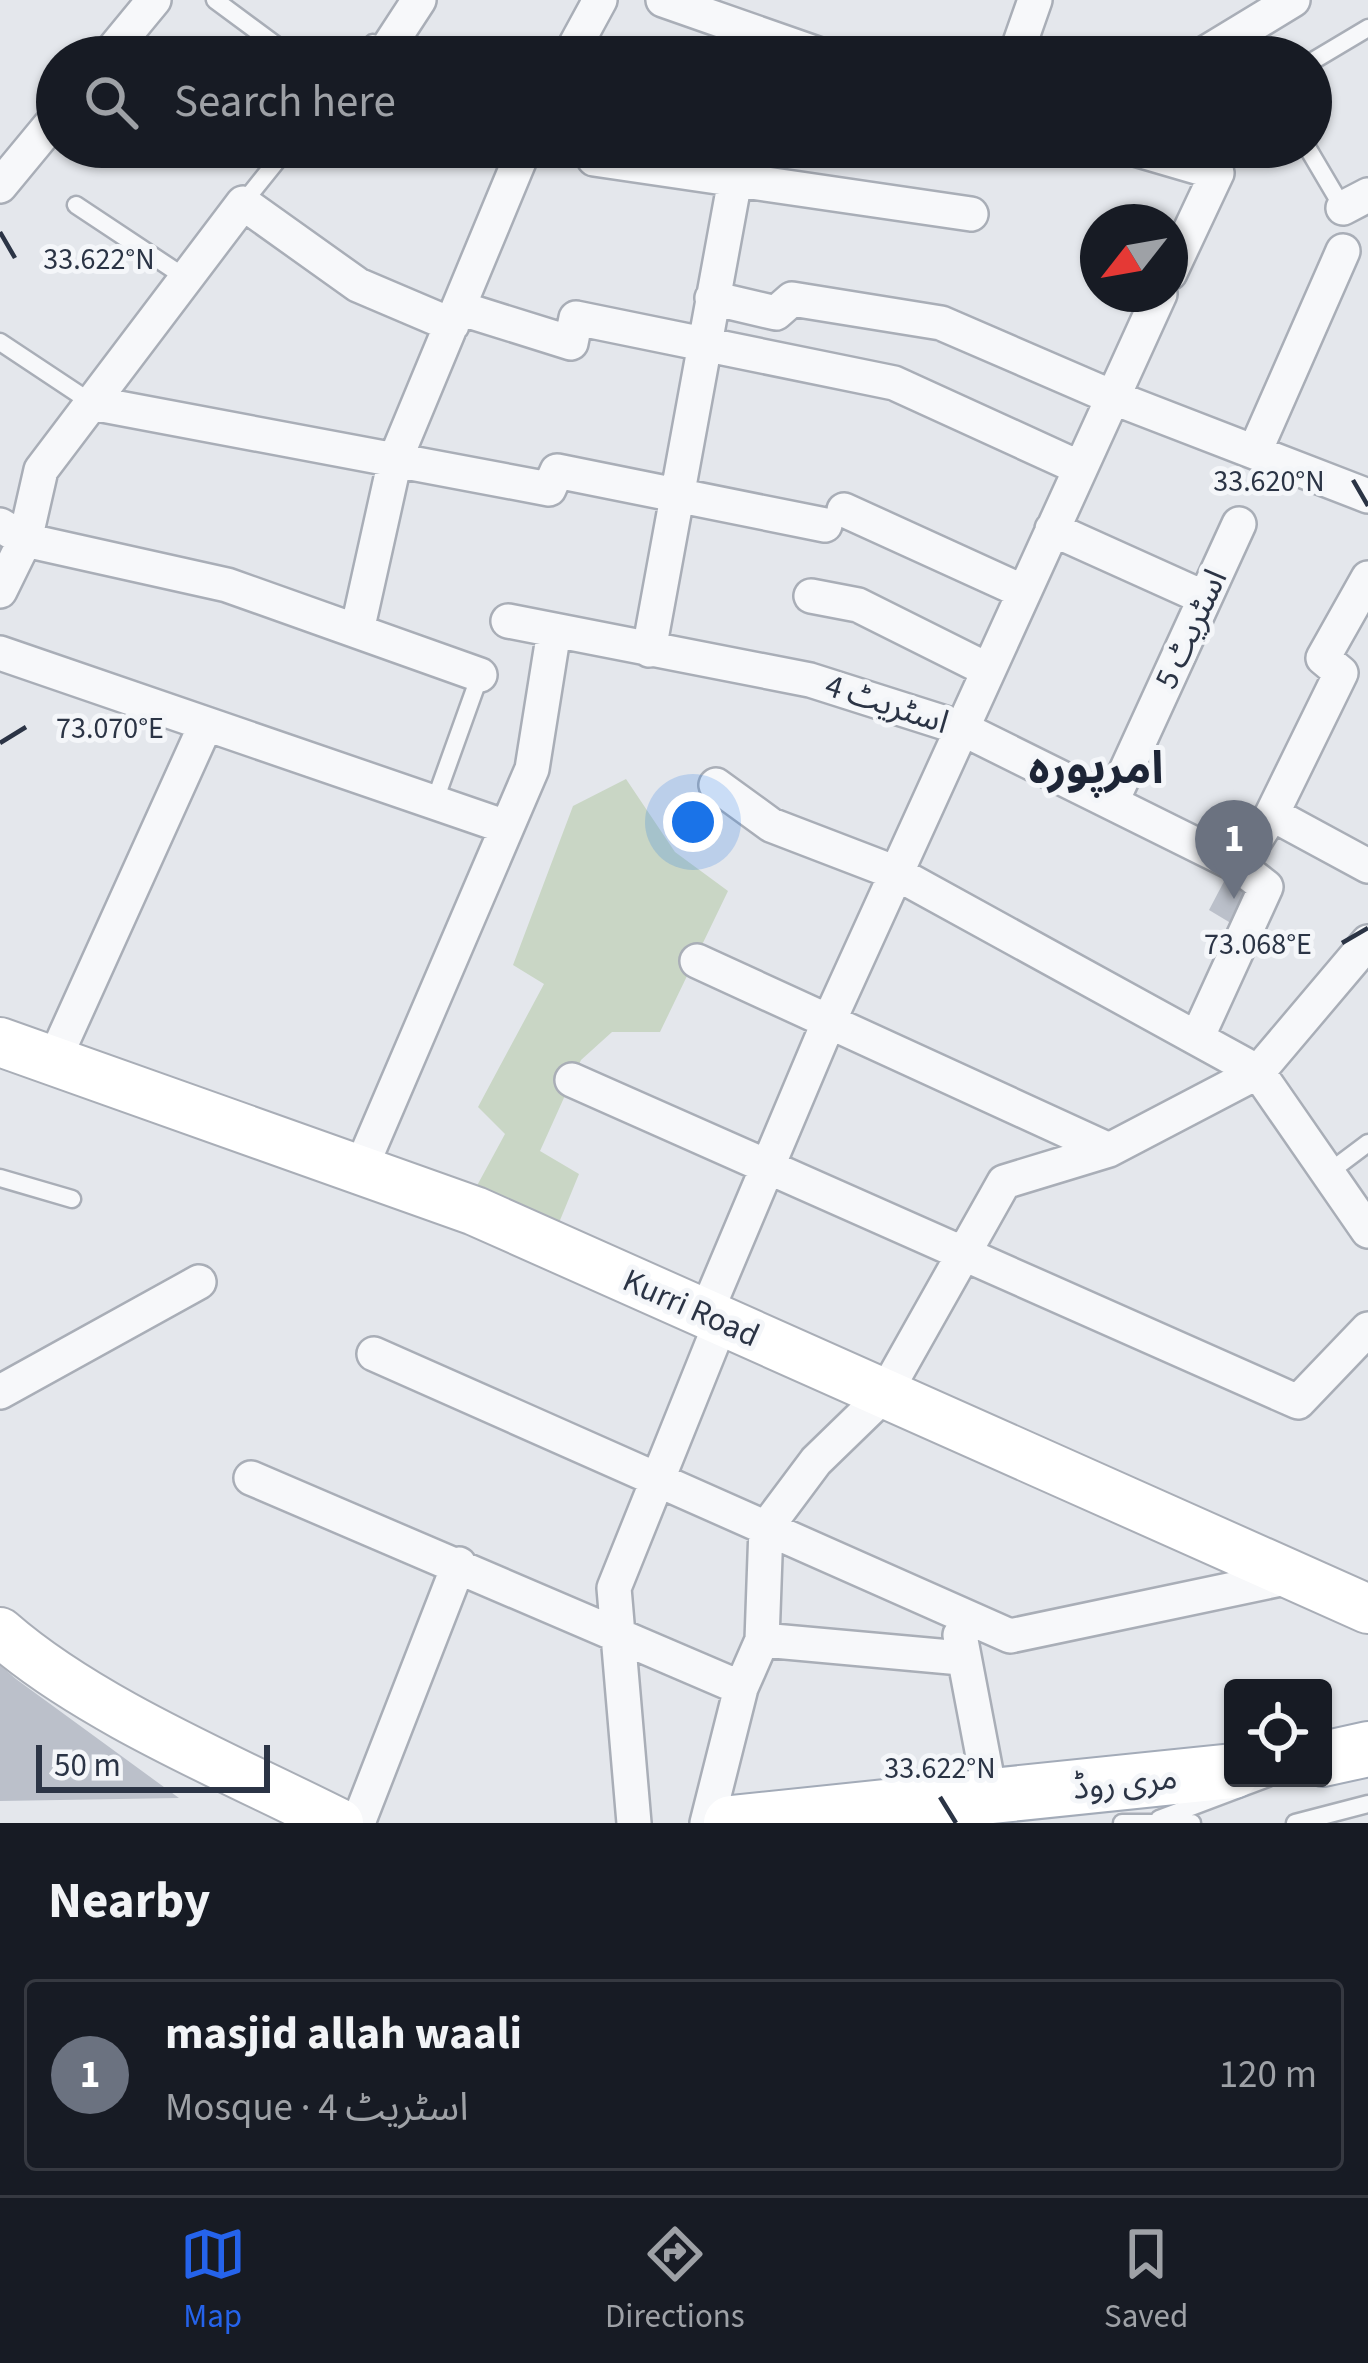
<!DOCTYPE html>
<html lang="en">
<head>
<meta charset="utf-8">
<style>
	:root { --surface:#171b24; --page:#242831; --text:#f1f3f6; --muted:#9ea1a6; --line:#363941; --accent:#2563eb }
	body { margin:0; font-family:"Source Sans 3","Noto Sans Arabic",sans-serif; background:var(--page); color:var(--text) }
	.controls { position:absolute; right:36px; bottom:36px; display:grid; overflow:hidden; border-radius:12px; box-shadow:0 3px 9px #0004 }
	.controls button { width:108px; height:108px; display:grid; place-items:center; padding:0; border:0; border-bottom:3px solid var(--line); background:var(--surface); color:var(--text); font:60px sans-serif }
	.compass { position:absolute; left:1080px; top:204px; width:108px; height:108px; border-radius:50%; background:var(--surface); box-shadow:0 3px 9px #0004; rotate:239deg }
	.scale { position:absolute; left:36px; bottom:30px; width:234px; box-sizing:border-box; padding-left:12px; border:6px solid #2b3445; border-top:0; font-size:33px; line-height:42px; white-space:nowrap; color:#2b3445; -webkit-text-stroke:9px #f4f6f9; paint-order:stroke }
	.you { position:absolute; left:693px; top:822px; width:42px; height:42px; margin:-30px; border:9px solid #fff; border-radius:50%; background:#1a73e8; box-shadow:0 0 0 18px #1a73e833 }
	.badge { display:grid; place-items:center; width:78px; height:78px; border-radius:50%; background:var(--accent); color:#fff; font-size:39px; font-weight:700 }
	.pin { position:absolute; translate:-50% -99px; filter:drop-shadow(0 3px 6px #0008) }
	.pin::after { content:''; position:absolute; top:63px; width:42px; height:36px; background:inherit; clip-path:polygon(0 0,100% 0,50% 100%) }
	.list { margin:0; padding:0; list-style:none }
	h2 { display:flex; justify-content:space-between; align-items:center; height:156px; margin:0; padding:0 48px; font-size:51px }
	h2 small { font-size:39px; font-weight:400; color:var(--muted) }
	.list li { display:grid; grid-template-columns:78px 1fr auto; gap:36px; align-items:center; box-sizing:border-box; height:192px; margin:0 24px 24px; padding:0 24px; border:3px solid var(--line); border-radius:12px }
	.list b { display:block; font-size:45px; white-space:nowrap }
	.list p { margin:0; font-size:39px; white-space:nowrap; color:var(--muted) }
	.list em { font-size:39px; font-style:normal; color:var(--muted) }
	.icon { flex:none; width:66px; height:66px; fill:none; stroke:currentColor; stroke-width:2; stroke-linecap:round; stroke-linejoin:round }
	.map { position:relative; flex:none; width:1368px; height:1823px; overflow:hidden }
	.search { position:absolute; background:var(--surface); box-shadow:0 3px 9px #0004; left:36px; right:36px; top:36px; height:132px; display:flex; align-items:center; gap:30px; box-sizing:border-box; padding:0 42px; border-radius:66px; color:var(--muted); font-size:45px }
	.sheet { height:372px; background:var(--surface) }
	nav { display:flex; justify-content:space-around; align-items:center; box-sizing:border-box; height:168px; border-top:3px solid var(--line); background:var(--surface); font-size:33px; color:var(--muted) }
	nav a { display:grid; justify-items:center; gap:6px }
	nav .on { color:var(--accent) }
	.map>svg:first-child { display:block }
</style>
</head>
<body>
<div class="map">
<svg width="1368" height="1823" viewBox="0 0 1368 1823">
	<rect width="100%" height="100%" fill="#e4e7ec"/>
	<path fill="#c9d6c5" d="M626,779l49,73 53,39 -68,141h-48l-31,28 -41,91 39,23 -23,56 -83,-37 32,-59 -27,-27 66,-123 -31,-19 60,-159z"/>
	<path fill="#bbc0ca" d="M1230,870l28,18 -19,40 -30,-18z
		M0,1665l16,14 163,119 -179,3z"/>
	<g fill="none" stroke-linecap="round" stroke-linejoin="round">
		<g stroke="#a9aeb7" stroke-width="21">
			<path id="lane" d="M215,0l77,57
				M361,57l12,-14
				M1311,62l57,-34
				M1307,147l36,61
				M243,203l45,-56
				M76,205l110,73
				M0,342l92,61
				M434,803l46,-128
				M1328,1173l40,-30
				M0,1178l72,21
				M1159,1819l109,-41
				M1122,1823h70
				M1295,1823l73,-19"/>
		</g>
		<g stroke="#a9aeb7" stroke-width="38">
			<path id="street" d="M663,0l163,57
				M389,46l30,-46
				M107,57l47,-57
				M569,57l31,-57
				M1015,57l20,-57
				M1199,57l94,-57
				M1128,147l89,26 -47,100
				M594,159l377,55
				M0,186l57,-69
				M1343,208l25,-13
				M712,298l64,15 16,-14 149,24 171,74 256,99
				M459,308l112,35 5,-25 318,65 186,85
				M92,403l457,86 8,-18 268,54
				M1255,451l88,-200
				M844,510l180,82
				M0,525l25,15 202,45 253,90
				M1052,529l153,69
				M0,591l25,-51 16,-70 202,-267 115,82 94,40
				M811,596l47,9 130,65
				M508,621l302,59 151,48 278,138 27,21 -69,151
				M357,631l38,-171 130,-313
				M649,650l92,-503
				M0,653l506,174
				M716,785l55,40 125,48 362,199 110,-130
				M1113,799l126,-275
				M1272,814l96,52
				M1239,866l33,-52 69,-141 -18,-15 45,-80
				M697,961l412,189
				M54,1060l152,-336
				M572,1080l726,322 70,-73
				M360,1170l172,-401 22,-138
				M705,1315l124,-294 331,-727
				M374,1354l636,282 285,-60
				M0,1392l199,-110
				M251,1478l490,210
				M960,1635l31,163
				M762,1640l199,18
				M358,1823l101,-259
				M634,1823l-20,-235 107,-266
				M707,1823l34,-135 21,-48 4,-112 50,-67 68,-66 120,-213 105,-32 149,-78 110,159"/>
		</g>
		<g stroke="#a9aeb7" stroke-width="52">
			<path id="secondary" d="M0,1042l475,169 893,398
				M0,1632c89,78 232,137 339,191"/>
		</g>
		<g stroke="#a3abb8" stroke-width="58">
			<path id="primary" d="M1323,1759l45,-10
				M731,1823l502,-52"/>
		</g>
		<use href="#lane" stroke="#f7f8fa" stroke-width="16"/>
		<use href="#street" stroke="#f7f8fa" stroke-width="33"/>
		<use href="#secondary" stroke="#fff" stroke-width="48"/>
		<use href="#primary" stroke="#fff" stroke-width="54"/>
	</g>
	<path fill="none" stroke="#2b3445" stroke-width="4.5" d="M0,232l15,26M1353,480l15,26M0,743l26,-16M1342,943l26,-15M940,1797l16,26"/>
	<g text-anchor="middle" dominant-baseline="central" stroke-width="10" stroke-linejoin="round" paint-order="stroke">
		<g font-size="33" fill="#2b3445" stroke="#f4f6f9">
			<text transform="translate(1191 629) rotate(-65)">اسٹریٹ 5</text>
			<text transform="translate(887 704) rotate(18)">اسٹریٹ 4</text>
			<text transform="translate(691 1308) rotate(24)">Kurri Road</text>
			<text transform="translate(1125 1783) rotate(-6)">مری روڈ</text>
		</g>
		<g font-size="45" font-weight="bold" fill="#1d2536" stroke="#f4f6f9">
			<text x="1096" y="769">امرپورہ</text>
		</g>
	</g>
	<g font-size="30" text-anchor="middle" fill="#2b3445" stroke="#f4f6f9" stroke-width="10" stroke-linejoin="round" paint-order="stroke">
		<text x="99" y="269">33.622°N</text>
		<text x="1269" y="491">33.620°N</text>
		<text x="110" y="738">73.070°E</text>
		<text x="1258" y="954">73.068°E</text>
		<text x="940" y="1778">33.622°N</text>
	</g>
</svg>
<div class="controls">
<button><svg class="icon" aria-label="locate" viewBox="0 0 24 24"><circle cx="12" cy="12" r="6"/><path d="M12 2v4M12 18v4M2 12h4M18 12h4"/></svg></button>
</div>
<svg class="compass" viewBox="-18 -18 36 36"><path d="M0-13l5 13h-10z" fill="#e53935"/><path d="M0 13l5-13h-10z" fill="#9ea1a6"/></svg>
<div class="scale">50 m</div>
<div class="you"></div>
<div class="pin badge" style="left:1234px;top:899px;background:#6b7280">1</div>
<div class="search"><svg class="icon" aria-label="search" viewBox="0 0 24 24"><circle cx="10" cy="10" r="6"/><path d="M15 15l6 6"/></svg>Search here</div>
</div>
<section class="sheet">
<h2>Nearby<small></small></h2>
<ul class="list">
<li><span class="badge" style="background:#6b7280">1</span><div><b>masjid allah waali</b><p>Mosque · اسٹریٹ 4</p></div><em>120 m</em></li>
</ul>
</section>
<nav>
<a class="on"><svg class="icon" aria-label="map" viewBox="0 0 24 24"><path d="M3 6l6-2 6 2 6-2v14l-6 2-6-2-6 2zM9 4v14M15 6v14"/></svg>Map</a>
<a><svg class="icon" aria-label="directions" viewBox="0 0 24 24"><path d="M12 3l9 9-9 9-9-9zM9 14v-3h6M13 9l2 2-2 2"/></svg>Directions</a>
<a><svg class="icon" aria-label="saved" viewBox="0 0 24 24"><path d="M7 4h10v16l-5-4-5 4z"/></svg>Saved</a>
</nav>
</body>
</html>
